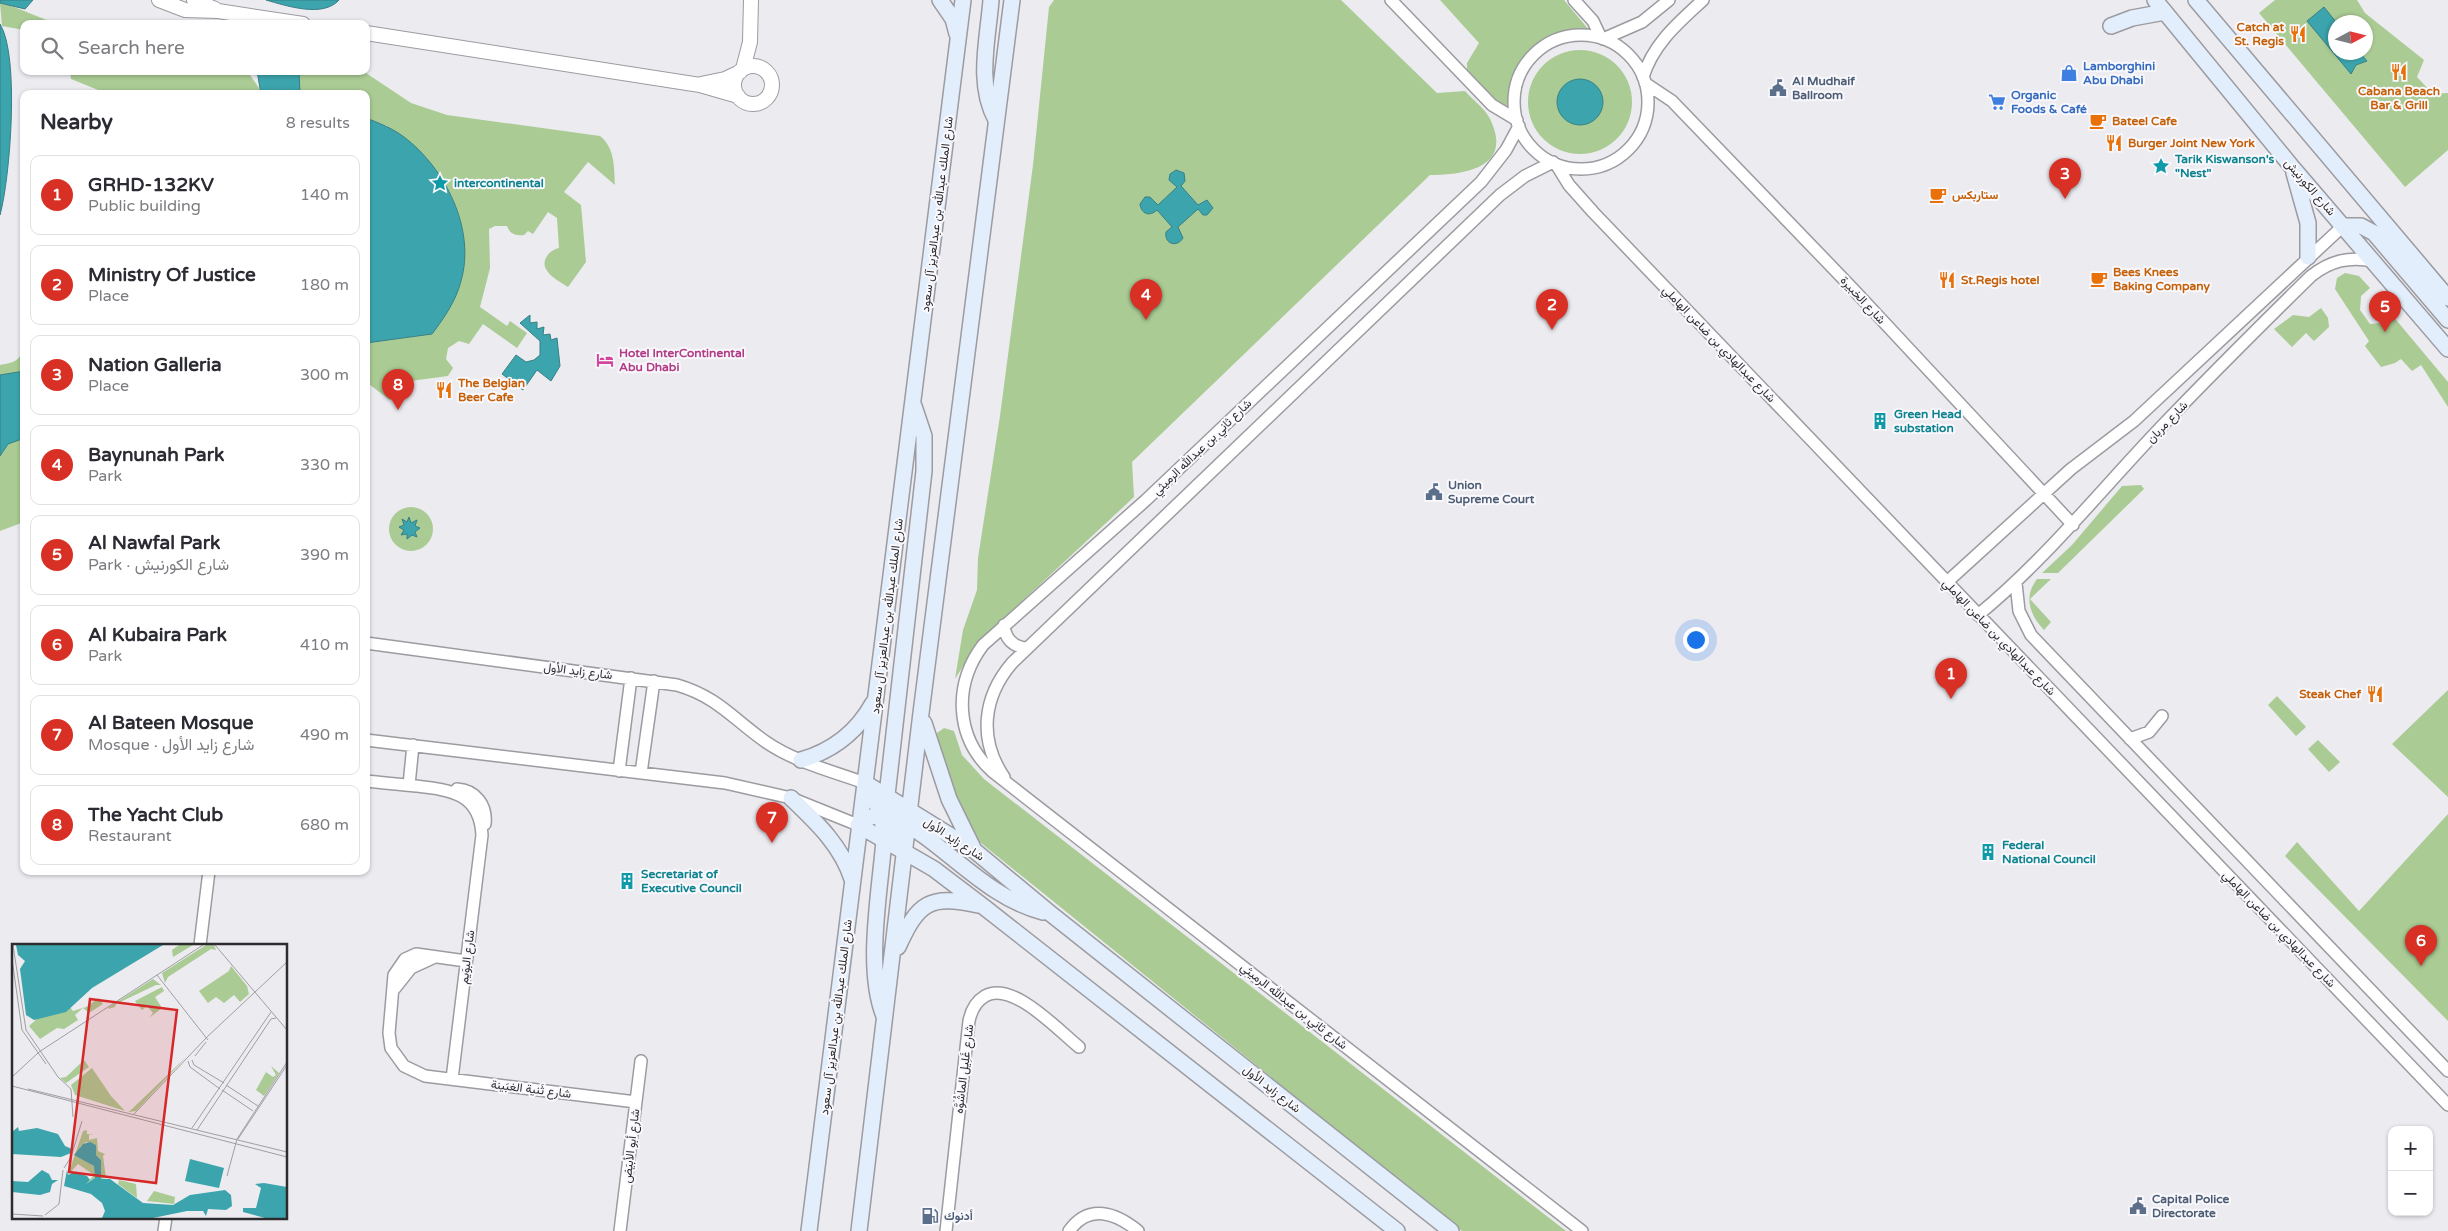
<!DOCTYPE html>
<html lang="en">
<head>
<meta charset="utf-8">
<style>
	:root { --surface:#fff; --page:#f7f7f7; --text:#2b2b33; --muted:#7c7c81; --line:#e1e1e2; --accent:#d93025 }
	body { margin:0; font-family:"Varela Round",Vazirmatn,sans-serif; background:var(--page); color:var(--text) }
	.controls { position:absolute; right:15px; bottom:15px; display:grid; overflow:hidden; border-radius:10px; box-shadow:0 1px 4px #0004 }
	.controls button { width:45px; height:45px; display:grid; place-items:center; padding:0; border:0; border-bottom:1px solid var(--line); background:var(--surface); color:var(--text); font:25px sans-serif }
	.compass { position:absolute; left:2328px; top:15px; width:45px; height:45px; border-radius:50%; background:var(--surface); box-shadow:0 1px 4px #0004; rotate:83deg }
	.you { position:absolute; left:1695px; top:639px; width:18px; height:18px; margin:-12px; border:4px solid #fff; border-radius:50%; background:#1a73e8; box-shadow:0 0 0 8px #1a73e833 }
	.badge { display:grid; place-items:center; width:32px; height:32px; border-radius:50%; background:var(--accent); color:#fff; font-size:16px; font-weight:700 }
	.pin { position:absolute; translate:-50% -41px; filter:drop-shadow(0 1px 2px #0008) }
	.pin::after { content:''; position:absolute; top:26px; width:18px; height:15px; background:inherit; clip-path:polygon(0 0,100% 0,50% 100%) }
	.list { margin:0; padding:0; list-style:none }
	h2 { display:flex; justify-content:space-between; align-items:center; height:65px; margin:0; padding:0 20px; font-size:21px }
	h2 small { font-size:16px; font-weight:400; color:var(--muted) }
	.list li { display:grid; grid-template-columns:32px 1fr auto; gap:15px; align-items:center; box-sizing:border-box; height:80px; margin:0 10px 10px; padding:0 10px; border:1px solid var(--line); border-radius:10px }
	.list b { display:block; font-size:19px; white-space:nowrap }
	.list p { margin:0; font-size:16px; white-space:nowrap; color:var(--muted) }
	.list em { font-size:16px; font-style:normal; color:var(--muted) }
	.icon { flex:none; width:28px; height:28px; fill:none; stroke:currentColor; stroke-width:2; stroke-linecap:round; stroke-linejoin:round }
	.map { position:relative; flex:none; width:2448px; height:1231px; overflow:hidden }
	.search { position:absolute; background:var(--surface); box-shadow:0 1px 4px #0004; left:20px; top:20px; width:350px; height:55px; display:flex; align-items:center; gap:12px; box-sizing:border-box; padding:0 18px; border-radius:10px; color:var(--muted); font-size:19px }
	.panel { position:absolute; background:var(--surface); box-shadow:0 1px 4px #0004; left:20px; top:90px; width:350px; height:785px; border-radius:10px }
	.map>svg:first-child { display:block }
</style>
</head>
<body>
<div class="map">
<svg width="2448" height="1231" viewBox="0 0 2448 1231">
	<rect width="100%" height="100%" fill="#ecebf0"/>
	<path fill="#aacb94" fill-rule="evenodd" d="M1054,0h287l96,93 28,-2c7,8 19,17 24,26 26,50 -23,58 -59,58l-298,287 2,35 -156,145 -23,37 8,-49 14,-40 1,-32 22,-142 33,-251 16,-158z
		M1440,0h124l25,30c-57,3 -75,27 -83,81l-39,-39v-9l12,-20z
		M2275,0h82l8,13 59,47 -7,17 16,17 15,-1v57l-43,37 -146,-174zM2336,22h30v30h-30z
		M0,3c21,5 38,15 59,21h-35v6l-22,-4z
		M1528 102a52 52 0 1 1 104 0a52 52 0 1 1-104 0Z
		M70,71h162l18,4 11,16 34,-20h60l11,2 45,30 36,12 153,21c15,12 14,31 15,49l-27,-23 -24,30 17,13 5,57 -18,25c-6,-4 -16,-9 -20,-15 -9,-10 1,-22 11,-24l-2,-30 -9,-6 -15,22 -5,-3 -4,4c-9,1 -14,-1 -17,-9h-12l-6,3 1,39 -10,39 27,19 3,-5 17,12 -10,15 -34,-24 -14,20 -10,-3 -11,7 -2,11 7,9 -5,8 -45,6 -13,18 -24,-18v-39l66,-9 32,-90 -5,-26 -7,-21 -12,-21 -53,-50 -21,-8v-24h-258l-37,-15z
		M2345,273l14,3 11,12 -9,8 -1,14 10,14 11,-1 11,-8 56,67v25l-27,-42 -9,6 -11,-12 -6,4 -14,4 -16,-21 4,-5 -34,-52 2,-11z
		M2321,308l7,10 1,9 -15,14 -8,-8 -14,14 -18,-18 19,-14 16,2z
		M24,348v23l-24,4v-10c13,-2 20,-4 24,-17z
		M21,422h3v100l-24,9v-75z
		M2141,485l3,4 -86,84h-16l30,-28 50,-59z
		M389 529a22 22 0 1 1 44 0a22 22 0 1 1-44 0Z
		M2037,579h14l-21,20 21,23 -7,8c-14,-15 -21,-33 -7,-51z
		M2448,690v107l-56,-53z
		M2277,696l29,31 -10,9 -28,-31z
		M944,728l10,3 8,24 22,24 582,452h-104l-486,-392c-16,-33 -35,-69 -39,-106z
		M2318,740l22,22 -11,10 -21,-23z
		M2448,814v207l-163,-165 12,-14 62,69z"/>
	<path fill="#3ca4ac" stroke="#378086" d="M0,0h33l-8,9 -25,-6z
		M266,0h73c-16,18 -52,6 -73,0z
		M2324,7l12,15v30l24,1 7,8 -11,4 -5,9 -44,-53z
		M0,24c20,32 10,155 0,191z
		M257,71h42l1,23h-39z
		M1557 102a23 23 0 1 1 46 0a23 23 0 1 1-46 0Z
		M366,118c13,5 26,10 38,19 41,31 72,92 57,144 -5,20 -17,37 -29,53l-66,9z
		M1176,170l8,3 1,8 -4,5 17,19 9,-5 6,8 -6,7h-4l-5,-6 -20,18 5,11c-6,10 -19,6 -17,-6l6,-5 -15,-17c-7,7 -16,4 -17,-6l5,-7h5l8,8 19,-18 -8,-7 1,-6z
		M530,315v8l7,-1v7l7,-2 -1,8 7,-1 1,6 6,-2 3,28 -9,15 -14,-11 -14,20 -21,-16 14,-19 10,7 8,-2 6,-5v-14l-20,-18z
		M24,371l-2,68 -14,5 -8,12v-81z
		M409,517l2,6 6,-3 -2,6 5,2 -5,4 2,5 -5,-2 -5,4v-5l-6,1 3,-5 -5,-3 5,-2 -2,-6 5,3z"/>
	<g fill="none" stroke-linecap="round" stroke-linejoin="round">
		<g stroke="#9c9ba0" stroke-width="14">
			<path id="minor" d="M1391,0l101,105 25,15
				M1574,0l19,21 8,17
				M1514 102a67 67 0 1 1 134 0a67 67 0 1 1-134 0Z
				M1603,39l39,-17 27,-22
				M1643,77c10,-33 35,-54 60,-77
				M1645,83l27,18 181,188 220,236
				M1519,126l-13,24 -25,32 -335,318 -163,145c-30,40 -28,93 10,127l589,459
				M1556,164l13,21 24,27 855,893
				M1947,582l124,-113 63,-48 209,-195
				M2016,583l3,28 12,24 417,436
				M1978,615c68,-56 122,-124 183,-188 49,-51 100,-102 150,-151 19,-15 38,-20 62,-15
				M1004,625c1,14 9,22 23,23
				M366,643l311,42c41,12 56,34 89,57 29,20 66,29 99,41
				M2130,739l19,-7 13,-16
				M366,740l359,43 66,15 67,27
				M619,771l12,-93
				M641,773l13,-92
				M1004,777c-26,-38 -21,-80 8,-114l488,-468 25,-19 28,-14
				M366,781c17,2 34,3 50,5 34,4 64,7 66,49l-30,244
				M409,785l4,-40
				M457,789c19,1 30,17 28,35
				M200,945l9,-74
				M466,961l-50,-7 -11,5 -11,16 -5,58 2,15 13,18 21,10 211,26
				M395,988l16,-20 24,-11
				M164,1231l2,-14
				M620,1231l21,-170
				M946,1231l23,-210c2,-10 6,-19 16,-25 27,-16 73,34 94,51
				M1069,1231c20,-28 47,-18 69,0"/>
		</g>
		<g stroke="#9c9ba0" stroke-width="16">
			<path id="tertiary" d="M159,0l26,10 33,1 85,13
				M194,0l21,9
				M366,33l334,52 38,11
				M734 85a19 19 0 1 1 38 0a19 19 0 1 1-38 0Z
				M743,69l7,-27 1,-42
				M701,84l24,-5 15,-7"/>
		</g>
		<g stroke="#9c9ba0" stroke-width="18">
			<path id="secondary" d="M940,0l13,19 4,15
				M991,0c-3,39 -15,84 5,120
				M2155,0l137,167 156,182
				M2196,0l252,298
				M2111,26l21,-8 33,-6
				M2294,173l14,50v34
				M2343,226h18l13,7 74,87
				M924,723l25,76 24,49
				M801,760c31,-9 56,-28 72,-57
				M865,783l110,68 76,63 400,317
				M865,783c12,21 19,32 19,57 -4,51 -19,129 0,176
				M791,798c25,24 50,47 61,81
				M858,825l76,44 50,38 413,324
				M858,825c12,-10 24,-13 38,-7 51,27 89,79 147,94
				M905,850l-14,-25 -4,-30 37,-324v-35l-10,-30
				M898,947c20,-44 31,-53 80,-42
				M809,1231l154,-1231
				M859,1231l62,-518 91,-713"/>
		</g>
		<use href="#minor" stroke="#fff" stroke-width="11"/>
		<use href="#tertiary" stroke="#fff" stroke-width="14"/>
		<use href="#secondary" stroke="#e2eefc" stroke-width="15"/>
	</g>
	<defs>
		<g id="restaurant-bare" transform="scale(1.35)"><path d="M-5-6h1v4h1v-4h1v4h1v-4h1v5L-1.5 .5V6h-2V.5L-5-1ZM5-6V6H3V1.5H1.5Q1.5-4 5-6Z" fill="#e8710a" stroke="#f9f8fd" stroke-width="2.5" paint-order="stroke"/></g>
		<g id="shop-bare" transform="scale(1.35)"><path d="M-5-2.5h2.3a2.7 3.5 0 0 1 5.4 0H5L5.5 6h-11ZM-1.5-2.5h3a1.5 2.3 0 0 0-3 0Z" fill="#3f7fe0" stroke="#f9f8fd" stroke-width="2.5" paint-order="stroke"/></g>
		<g id="civic-bare" transform="scale(1.35)"><path d="M-.6-6.5H3V-4.5H.6V-3L4-1V1h2V6H-6V1h2V-1L-.6-3ZM-1.2 2.5V6h2.4V2.5Z" fill="#5c6f8a" stroke="#f9f8fd" stroke-width="2.5" paint-order="stroke"/></g>
		<g id="supermarket-bare" transform="scale(1.35)"><path d="M-6-5.5h2.5l.6 2H6L4.5 2H-2.5L-4.4-4H-6ZM-1.5 3.2a1.3 1.3 0 1 0 .1 0ZM3 3.2a1.3 1.3 0 1 0 .1 0Z" fill="#3f7fe0" stroke="#f9f8fd" stroke-width="2.5" paint-order="stroke"/></g>
		<g id="cafe-bare" transform="scale(1.35)"><path d="M-5.5-4.5H6V0H3Q3 3.5 0 3.5H-2.5Q-5.5 3.5-5.5 0ZM3-3.2v2h1.7v-2ZM-6 4.5H4V6H-6Z" fill="#e8710a" stroke="#f9f8fd" stroke-width="2.5" paint-order="stroke"/></g>
		<g id="sight-bare" transform="scale(1.35)"><path d="M0-6L1.8-2.2L6-1.7L2.9 1.2L3.7 5.4L0 3.3L-3.7 5.4L-2.9 1.2L-6-1.7L-1.8-2.2Z" fill="#0f9aa8" stroke="#f9f8fd" stroke-width="2.5" paint-order="stroke"/></g>
		<g id="hotel-bare" transform="scale(1.35)"><path d="M-6-4.5h1.5V1H6V5H4.5V3h-9V5H-6ZM-4 0a1.8 1.8 0 1 1 3.6 0ZM.5 0V-2.5h3Q6-2.5 6 0Z" fill="#d1479c" stroke="#f9f8fd" stroke-width="2.5" paint-order="stroke"/></g>
		<g id="building-bare" transform="scale(1.35)"><path d="M-4-6H4V6H1V3H-1V6H-4ZM-2.5-4.3h1.7v1.8h-1.7ZM.8-4.3h1.7v1.8H.8ZM-2.5-1h1.7V.8h-1.7ZM.8-1h1.7V.8H.8Z" fill="#0f9aa8" stroke="#f9f8fd" stroke-width="2.5" paint-order="stroke"/></g>
		<g id="fuel-bare" transform="scale(1.35)"><path d="M-5.5-6h7V0h2V4h1.3V-2.5L3-4.5l.8-.8L6-3V5H2.5V1h-1V6h-7ZM-4.2-4.7v3.2H.2V-4.7Z" fill="#5c6f8a" stroke="#f9f8fd" stroke-width="2.5" paint-order="stroke"/></g>
	</defs>
	<g fill-rule="evenodd">
		<use href="#restaurant-bare" x="2298" y="34"/>
		<use href="#restaurant-bare" x="2399" y="72"/>
		<use href="#shop-bare" x="2069" y="73"/>
		<use href="#civic-bare" x="1778" y="88"/>
		<use href="#supermarket-bare" x="1997" y="102"/>
		<use href="#cafe-bare" x="2098" y="121"/>
		<use href="#restaurant-bare" x="2114" y="143"/>
		<use href="#sight-bare" x="2161" y="166"/>
		<use href="#sight-bare" x="440" y="183"/>
		<use href="#cafe-bare" x="1938" y="195"/>
		<use href="#cafe-bare" x="2099" y="279"/>
		<use href="#restaurant-bare" x="1947" y="280"/>
		<use href="#hotel-bare" x="605" y="360"/>
		<use href="#restaurant-bare" x="444" y="390"/>
		<use href="#building-bare" x="1880" y="421"/>
		<use href="#civic-bare" x="1434" y="492"/>
		<use href="#restaurant-bare" x="2375" y="694"/>
		<use href="#building-bare" x="1988" y="852"/>
		<use href="#building-bare" x="627" y="881"/>
		<use href="#civic-bare" x="2138" y="1206"/>
		<use href="#fuel-bare" x="930" y="1216"/>
	</g>
	<g text-anchor="middle" dominant-baseline="central" stroke-width="4" stroke-linejoin="round" paint-order="stroke">
		<g font-size="12" font-weight="bold" fill="#c56008" stroke="#f9f8fd" text-anchor="start">
			<text x="2284" y="27" text-anchor="end">Catch at<tspan x="2284" dy="14">St. Regis</tspan></text>
			<text x="2399" y="91" text-anchor="middle">Cabana Beach<tspan x="2399" dy="14">Bar &amp; Grill</tspan></text>
			<text x="2112" y="121">Bateel Cafe</text>
			<text x="2128" y="143">Burger Joint New York</text>
			<text x="1952" y="195">ستاربكس</text>
			<text x="2113" y="272">Bees Knees<tspan x="2113" dy="14">Baking Company</tspan></text>
			<text x="1961" y="280">St.Regis hotel</text>
			<text x="458" y="383">The Belgian<tspan x="458" dy="14">Beer Cafe</tspan></text>
			<text x="2361" y="694" text-anchor="end">Steak Chef</text>
		</g>
		<g font-size="12" font-weight="bold" fill="#366cbe" stroke="#f9f8fd" text-anchor="start">
			<text x="2083" y="66">Lamborghini<tspan x="2083" dy="14">Abu Dhabi</tspan></text>
			<text x="2011" y="95">Organic<tspan x="2011" dy="14">Foods &amp; Café</tspan></text>
		</g>
		<g font-size="12" font-weight="bold" fill="#4e5e75" stroke="#f9f8fd" text-anchor="start">
			<text x="1792" y="81">Al Mudhaif<tspan x="1792" dy="14">Ballroom</tspan></text>
			<text x="1448" y="485">Union<tspan x="1448" dy="14">Supreme Court</tspan></text>
			<text x="2152" y="1199">Capital Police<tspan x="2152" dy="14">Directorate</tspan></text>
			<text x="944" y="1216">أدنوك</text>
		</g>
		<g font-size="12" font-weight="bold" fill="#0d838f" stroke="#f9f8fd" text-anchor="start">
			<text x="2175" y="159">Tarik Kiswanson's<tspan x="2175" dy="14">"Nest"</tspan></text>
			<text x="454" y="183">intercontinental</text>
			<text x="1894" y="414">Green Head<tspan x="1894" dy="14">substation</tspan></text>
			<text x="2002" y="845">Federal<tspan x="2002" dy="14">National Council</tspan></text>
			<text x="641" y="874">Secretariat of<tspan x="641" dy="14">Executive Council</tspan></text>
		</g>
		<g font-size="12" fill="#2c2b2d" stroke="#f9f8fd">
			<text transform="translate(2310 187) rotate(49)">شارع الكورنيش</text>
			<text transform="translate(937 214) rotate(-83)">شارع الملك عبدالله بن عبدالعزيز آل سعود</text>
			<text transform="translate(1863 300) rotate(47)">شارع الخبيرة</text>
			<text transform="translate(1719 344) rotate(46)">شارع عبدالهادي بن ضاعن الهاملي</text>
			<text transform="translate(2167 422) rotate(-46)">شارع مربان</text>
			<text transform="translate(1202 447) rotate(-44)">شارع ثاني بن عبدالله الرميثي</text>
			<text transform="translate(887 616) rotate(-83)">شارع الملك عبدالله بن عبدالعزيز آل سعود</text>
			<text transform="translate(1999 637) rotate(46)">شارع عبدالهادي بن ضاعن الهاملي</text>
			<text transform="translate(578 671) rotate(7)">شارع زايد الأول</text>
			<text transform="translate(954 839) rotate(33)">شارع زايد الأول</text>
			<text transform="translate(2279 929) rotate(46)">شارع عبدالهادي بن ضاعن الهاملي</text>
			<text transform="translate(467 957) rotate(-83)">شارع البوَيم</text>
			<text transform="translate(1294 1006) rotate(38)">شارع ثاني بن عبدالله الرميثي</text>
			<text transform="translate(836 1017) rotate(-83)">شارع الملك عبدالله بن عبدالعزيز آل سعود</text>
			<text transform="translate(964 1069) rotate(-83)">شارع غَلِيل الماشُوَّه</text>
			<text transform="translate(531 1089) rotate(7)">شارع ثَنية الغبَينة</text>
			<text transform="translate(1272 1089) rotate(38)">شارع زايد الأول</text>
			<text transform="translate(631 1146) rotate(-83)">شارع أبو الأبيَض</text>
		</g>
		<g font-size="12" font-weight="bold" fill="#b23c85" stroke="#f9f8fd" text-anchor="start">
			<text x="619" y="353">Hotel InterContinental<tspan x="619" dy="14">Abu Dhabi</tspan></text>
		</g>
	</g>
	<g transform="translate(12 944)">
		<rect width="275" height="275" fill="#ecebf0"/>
		<path d="M167,1h14l-20,12 -1,-7zM194,1h8l2,5 -5,-1 -43,28 -3,6 -3,-10zM219,22l16,20 2,8 -9,8 -6,-7 -10,8 -8,-6 -8,6 -9,-12 30,-20zM141,35l8,6h-5l-40,19 -1,3 -7,2 1,-2zM150,43l2,4 -9,6 7,11 -13,10 4,-5 -6,-7 -5,4 -7,-9zM87,54l4,6 -14,9 -6,-5 -8,7 3,5 -14,9 -7,-1 -17,11 -11,-13 9,-8 29,-7 3,-4 3,4 13,-4zM175,112l-51,55 -8,1 4,-3zM72,116l5,7 -3,2 -20,14 -6,-5 6,-1zM259,122l8,7 -15,23 -8,-6 10,-18 7,5 3,-2zM80,124l19,28 14,15 -50,-16 -4,-10zM75,186v4l7,1h-5v5l8,-2 1,13 7,3 -2,2 3,22 -5,1 -2,-5 2,-14 -5,-5v-10l-10,-3 -6,5 -1,8 16,12v11l-9,6 8,-9 -16,-11 -10,11 15,-44zM107,236l17,4 1,14 -19,-14zM142,247l21,6 -1,7 -27,-3z" fill="#aacb94"/>
		<path d="M4,1h147l-71,43 -26,24 -32,8 -8,-5 -6,-46 5,-8 -7,-6zM6,183l1,4 18,-3 21,6 7,12 7,3 -1,4 -10,4 -49,-3v-22zM78,198l6,3v10l5,5v19h9l33,24 30,2 17,-10 35,-5 6,5 1,11 -6,4 -18,-1 -2,7 -3,-5h-16l-34,7h-51l3,-7 -3,-8 -11,-9 -27,-8 3,-16 1,5 6,-3 13,4 3,4 -4,4 9,-6 -1,-12 -20,-11 9,-11zM178,215l34,9 -5,20 -34,-7zM30,226l7,4 3,6h6l-6,4 -2,8 -10,3 -28,-3v-11l16,1zM252,239l23,4v31h-22l-22,-6v-4h13l5,-20 -6,-4z" fill="#3ca4ac"/>
		<path fill="none" stroke="#9f9ea2" stroke-width="1" d="M1,1l13,85 32,47 13,12 2,28M203,1l72,85M0,15l10,71 24,34M145,31l51,65M183,112l11,-14M180,116l2,5 30,18M176,117l2,6 30,22M0,133l27,-25 164,-107M214,141l32,21M0,142l275,71M16,145l259,63M210,146l31,21M121,171l74,-78 80,-75M180,184l79,-116M185,186l74,-111 5,-1M226,195l49,-74M52,224l7,-11 11,-36M215,232l10,-37 50,-77M0,270l31,2M33,271l14,-11 4,-34"/>
		<path fill="#d62828" fill-opacity="0.15" stroke="#d62828" stroke-width="2.5" d="M78,55l87,11 -21,173 -87,-11z"/>
		<rect width="275" height="275" fill="none" stroke="#2c2b2d" stroke-width="2.5"/>
	</g>
</svg>
<div class="controls">
<button>+</button>
<button>−</button>
</div>
<svg class="compass" viewBox="-18 -18 36 36"><path d="M0-13l5 13h-10z" fill="#e53935"/><path d="M0 13l5-13h-10z" fill="#7c7c81"/></svg>
<div class="you"></div>
<div class="pin badge" style="left:1951px;top:699px">1</div>
<div class="pin badge" style="left:1552px;top:330px">2</div>
<div class="pin badge" style="left:2065px;top:199px">3</div>
<div class="pin badge" style="left:1146px;top:320px">4</div>
<div class="pin badge" style="left:2385px;top:332px">5</div>
<div class="pin badge" style="left:2421px;top:966px">6</div>
<div class="pin badge" style="left:772px;top:843px">7</div>
<div class="pin badge" style="left:398px;top:410px">8</div>
<div class="search"><svg class="icon" aria-label="search" viewBox="0 0 24 24"><circle cx="10" cy="10" r="6"/><path d="M15 15l6 6"/></svg>Search here</div>
<section class="panel">
<h2>Nearby<small>8 results</small></h2>
<ul class="list">
<li><span class="badge">1</span><div><b>GRHD-132KV</b><p>Public building</p></div><em>140 m</em></li>
<li><span class="badge">2</span><div><b>Ministry Of Justice</b><p>Place</p></div><em>180 m</em></li>
<li><span class="badge">3</span><div><b>Nation Galleria</b><p>Place</p></div><em>300 m</em></li>
<li><span class="badge">4</span><div><b>Baynunah Park</b><p>Park</p></div><em>330 m</em></li>
<li><span class="badge">5</span><div><b>Al Nawfal Park</b><p>Park · شارع الكورنيش</p></div><em>390 m</em></li>
<li><span class="badge">6</span><div><b>Al Kubaira Park</b><p>Park</p></div><em>410 m</em></li>
<li><span class="badge">7</span><div><b>Al Bateen Mosque</b><p>Mosque · شارع زايد الأول</p></div><em>490 m</em></li>
<li><span class="badge">8</span><div><b>The Yacht Club</b><p>Restaurant</p></div><em>680 m</em></li>
</ul>
</section>
</div>
</body>
</html>
